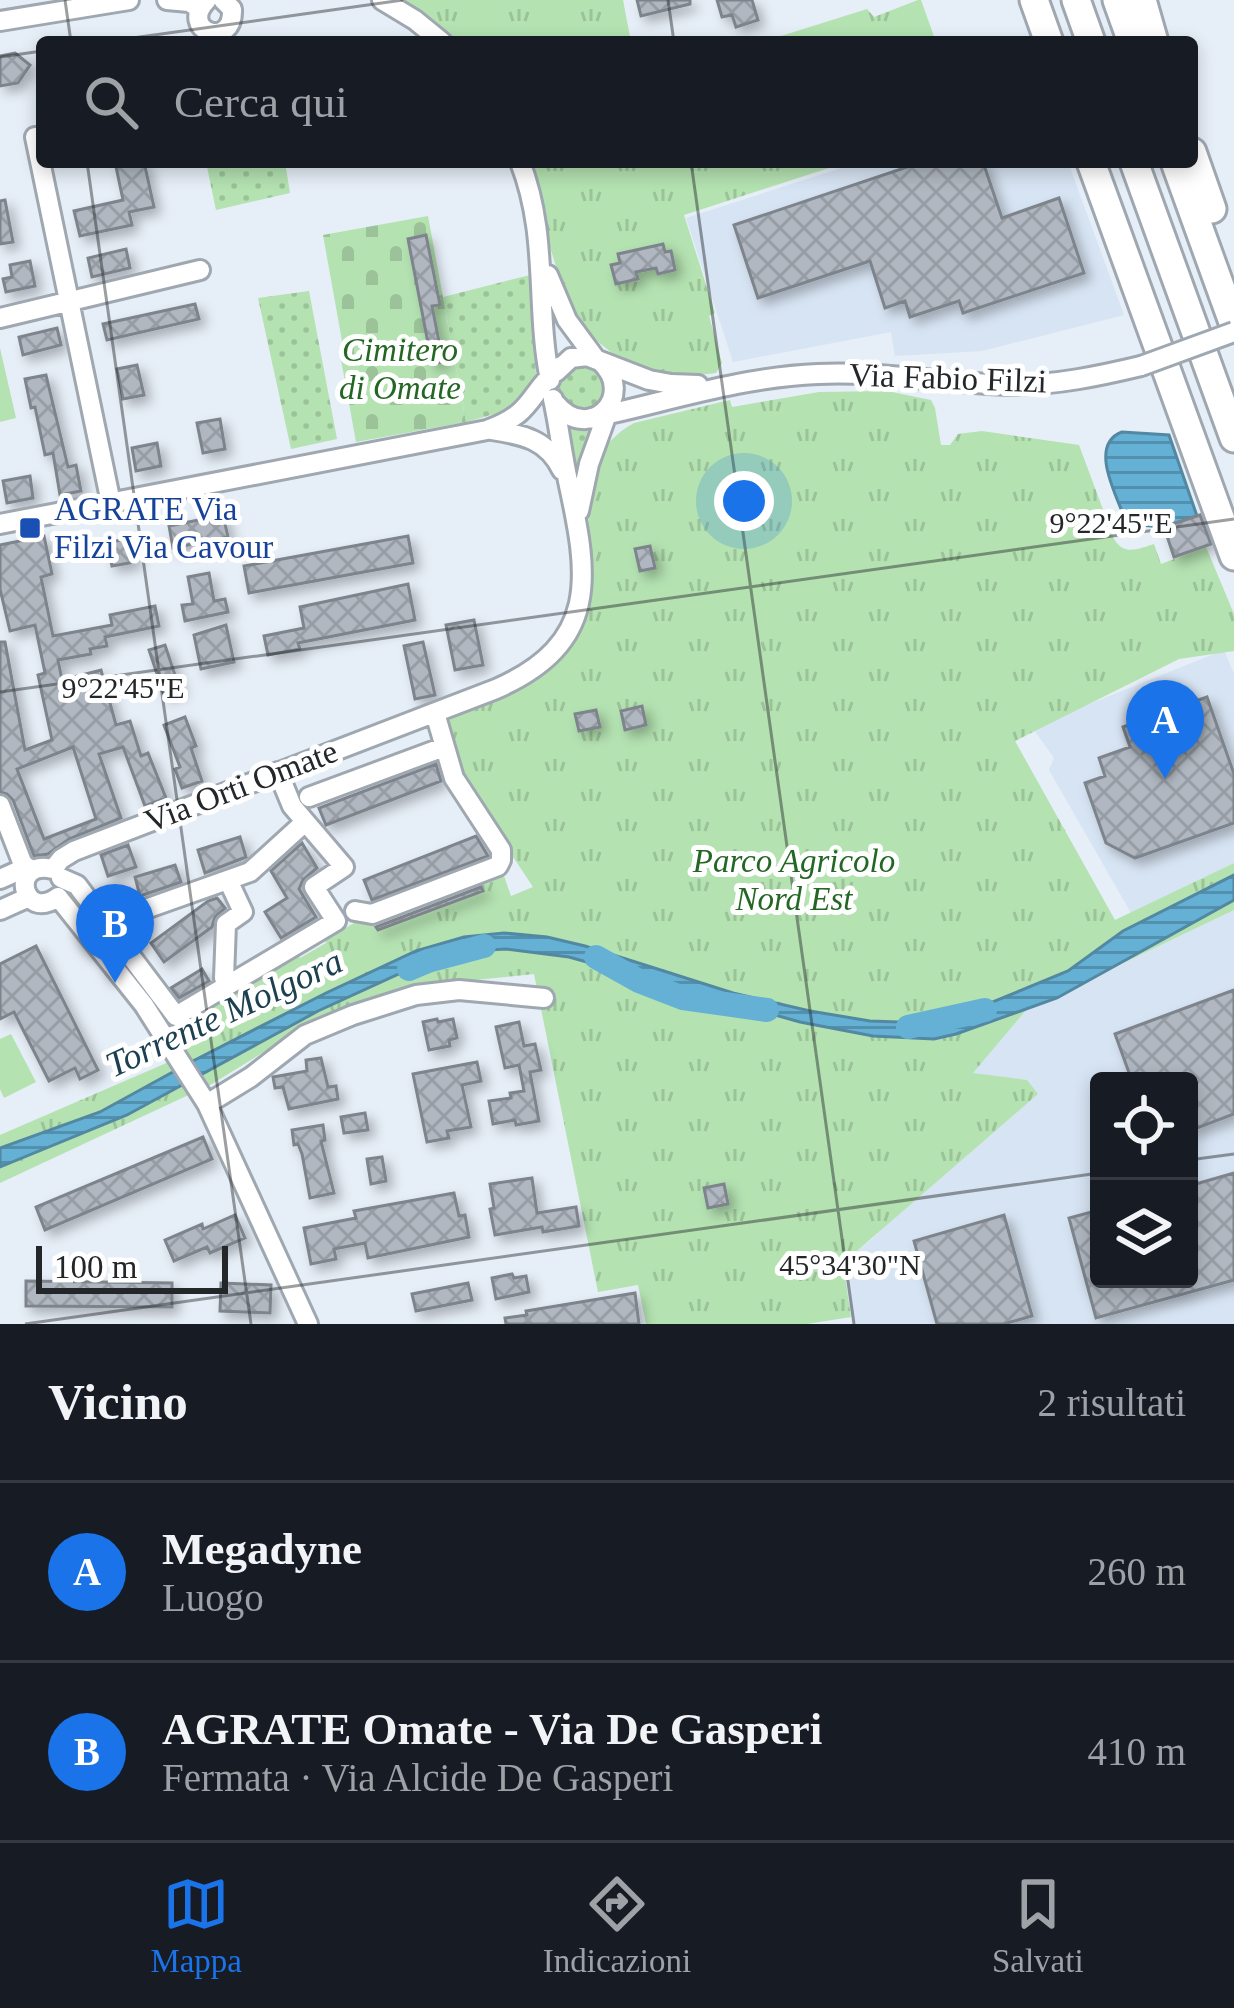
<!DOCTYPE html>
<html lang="it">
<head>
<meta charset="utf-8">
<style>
	:root { --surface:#171b24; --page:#242831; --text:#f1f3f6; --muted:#9ea1a6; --line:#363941; --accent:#1a73e8 }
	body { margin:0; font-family:"Times New Roman",serif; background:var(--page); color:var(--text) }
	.controls { position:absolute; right:36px; bottom:36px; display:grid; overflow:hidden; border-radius:12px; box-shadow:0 6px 18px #0003 }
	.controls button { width:108px; height:108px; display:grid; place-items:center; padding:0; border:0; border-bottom:3px solid var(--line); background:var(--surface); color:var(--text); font:60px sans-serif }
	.scale { position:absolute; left:36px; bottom:30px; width:192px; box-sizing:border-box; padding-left:12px; border:6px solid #24272a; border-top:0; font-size:33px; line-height:42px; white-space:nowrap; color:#24272a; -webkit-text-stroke:9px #fff; paint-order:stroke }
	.you { position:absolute; left:744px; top:501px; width:42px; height:42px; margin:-30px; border:9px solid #fff; border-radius:50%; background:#1a73e8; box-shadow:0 0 0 18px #1a73e833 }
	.badge { display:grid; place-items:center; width:78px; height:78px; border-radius:50%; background:var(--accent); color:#fff; font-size:39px; font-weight:700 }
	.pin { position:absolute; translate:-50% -99px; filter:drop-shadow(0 3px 6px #0008) }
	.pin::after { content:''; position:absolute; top:63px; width:42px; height:36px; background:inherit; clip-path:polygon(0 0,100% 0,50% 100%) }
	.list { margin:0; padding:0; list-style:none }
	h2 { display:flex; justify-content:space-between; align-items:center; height:156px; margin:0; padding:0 48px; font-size:51px }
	h2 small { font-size:39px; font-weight:400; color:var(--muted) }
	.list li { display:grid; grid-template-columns:78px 1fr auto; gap:36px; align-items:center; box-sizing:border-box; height:180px; padding:0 48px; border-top:3px solid var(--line) }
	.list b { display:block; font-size:45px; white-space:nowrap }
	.list p { margin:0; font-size:39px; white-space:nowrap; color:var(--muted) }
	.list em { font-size:39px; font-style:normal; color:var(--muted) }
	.icon { flex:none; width:66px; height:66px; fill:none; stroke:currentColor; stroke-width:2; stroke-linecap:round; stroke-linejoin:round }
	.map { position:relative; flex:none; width:1234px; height:1324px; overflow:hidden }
	.search { position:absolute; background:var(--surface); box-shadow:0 6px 18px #0003; left:36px; right:36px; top:36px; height:132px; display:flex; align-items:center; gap:30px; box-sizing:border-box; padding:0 42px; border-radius:12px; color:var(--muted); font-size:45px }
	.sheet { height:516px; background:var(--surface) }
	nav { display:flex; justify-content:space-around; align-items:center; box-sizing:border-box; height:168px; border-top:3px solid var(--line); background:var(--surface); font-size:33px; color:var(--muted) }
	nav a { display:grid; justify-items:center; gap:6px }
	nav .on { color:var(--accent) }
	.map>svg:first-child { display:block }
</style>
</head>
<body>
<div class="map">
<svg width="1234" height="1324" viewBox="0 0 1234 1324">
	<defs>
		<pattern id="grass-dots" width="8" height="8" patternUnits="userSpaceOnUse" patternTransform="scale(3)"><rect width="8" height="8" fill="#b4e2b1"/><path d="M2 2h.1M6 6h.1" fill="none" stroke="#9bc298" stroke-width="1.8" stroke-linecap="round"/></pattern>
		<pattern id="cemetery-stones" width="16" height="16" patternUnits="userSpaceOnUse" patternTransform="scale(3)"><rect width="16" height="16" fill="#b4e2b1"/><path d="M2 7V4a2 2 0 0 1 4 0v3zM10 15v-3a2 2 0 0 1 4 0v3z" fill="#9bc298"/></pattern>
		<pattern id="park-tufts" width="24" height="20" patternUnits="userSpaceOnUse" patternTransform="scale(3)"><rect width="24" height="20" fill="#b4e2b1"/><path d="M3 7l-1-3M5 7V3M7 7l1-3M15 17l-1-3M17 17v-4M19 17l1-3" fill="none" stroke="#9bc298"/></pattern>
		<pattern id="water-rules" width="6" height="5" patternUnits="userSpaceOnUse" patternTransform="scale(3)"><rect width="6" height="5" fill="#65b1d5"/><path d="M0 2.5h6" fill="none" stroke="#5390ad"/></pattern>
		<pattern id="building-cross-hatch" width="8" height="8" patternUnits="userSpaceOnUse" patternTransform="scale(3)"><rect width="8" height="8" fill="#b0b7c0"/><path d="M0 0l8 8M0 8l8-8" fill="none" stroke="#979da5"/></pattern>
		<filter id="shadow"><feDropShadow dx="6" dy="6" stdDeviation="6" flood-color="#0004"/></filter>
	</defs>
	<rect width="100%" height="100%" fill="#e6eef7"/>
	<path fill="#d7e4f3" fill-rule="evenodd" d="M860,162h208l56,153 -142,36 -87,5 -4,-24 -158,30 -47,-144z
		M1224,650l10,24v189l-103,50 -82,-143 5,-12 -22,-31z
		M1234,910v414h-381l-11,-61 31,-25 154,-158 -55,-6 55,-65zM1099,1081h90v198h-90z"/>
	<path fill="url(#grass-dots)" d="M206,162h79l5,31 -74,17z
		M530,275l6,99 -20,34 -50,14 -23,-125z
		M309,291l28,148 -46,10 -33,-151z
		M576,363l21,3 11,26 -12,17 -21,3 -15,-14c-5,-18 3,-24 16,-35z
		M594,427l-12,42 -9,2 -8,-41z"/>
	<path fill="url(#cemetery-stones)" d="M428,216l38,206 -110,20 -16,-88 4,-2 -21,-117z"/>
	<path fill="url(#park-tufts)" d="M399,0h224l8,42h-177z
		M918,0h3l15,42h-174l105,-33 7,8z
		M531,162h316l-163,53 31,98 -6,3 13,47 -6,10 -43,5 -47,-14 -43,-34 -14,-22 -19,-61 -7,-39z
		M887,391l44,9 4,8 6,37h9l8,-11 24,-3 97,14 35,94c10,17 24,10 40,5l7,20 45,-17 28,67v37l-55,8 -164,82 100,179 119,-57v47l-207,99 -54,64 54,7 11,14 -195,169 8,54 -44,7h-161l-8,-39 -40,7 -64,-318 -78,8 -152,45 -92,57 -212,99v-48l171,-74 -17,-30 138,-84 8,11 26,-15 -1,-4 44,-24 6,13 129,-52 7,20 22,-9 -77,-116 -10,-53c36,-15 79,-26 108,-53 9,-10 23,-24 28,-37 28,-67 -29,-160 52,-205l96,-23 2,7 87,-15z"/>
	<path fill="#b4e2b1" d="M0,348l16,70 -16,4z
		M11,1034l25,48 -32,16 -4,-9v-50z"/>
	<path fill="url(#water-rules)" stroke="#5288a2" stroke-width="3" d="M1122,432l47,3 28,81 -33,11 -37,-3c-9,-26 -40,-79 -5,-92z
		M1234,875v25l-177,98 -101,36 -22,5 -61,-3 -73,-14 -231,-65 -63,-8 -51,3 -43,16 -94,43 -191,104 -127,52v-19l100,-36 91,-50 135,-69 90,-42 48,-14 40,-4 43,4 38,9 148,47 77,18 60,10 57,2 24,-4 117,-48 55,-40z"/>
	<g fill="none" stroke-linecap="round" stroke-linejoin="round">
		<path stroke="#65b1d5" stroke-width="24" d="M596,957l43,24 44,17 84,12
			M409,969l19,-8 56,-15
			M908,1027l77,-17"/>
	</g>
	<path fill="url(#building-cross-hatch)" stroke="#7d848c" stroke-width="3" fill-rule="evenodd" filter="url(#shadow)" d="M637,0h53v4l-49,12z
		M717,0h35l6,20 -22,7 -4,-12 -10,2z
		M15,53l15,12 -12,18 -18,3v-30z
		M115,162h29l10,45 -25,5 3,13 -52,11 -6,-25 49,-11z
		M922,162h61l19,56 57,-20 25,75 -121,40 -4,-12 -49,16 -5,-16 -20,7 -15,-47 -112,37 -24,-73z
		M5,200l8,42 -13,2v-43z
		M426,235l14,70 -8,1 11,56 -11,2 -24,-125z
		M663,244l2,8 6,-1 4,19 -17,4 -2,-6 -20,4 2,7 -22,5 -5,-19 9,-2 -2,-9z
		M126,249l4,19 -38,9 -4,-19z
		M30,261l5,25 -29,6 -3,-13 9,-2 -2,-12z
		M195,304l4,15 -92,21 -4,-16z
		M57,328l4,17 -38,10 -4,-18z
		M137,365l7,30 -21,4 -6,-30z
		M46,375l22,92 8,-2 5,26 -21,4 -7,-42 -8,2 -10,-48 -4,1 -6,-29z
		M220,419l5,30 -22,4 -6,-30z
		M157,443l4,23 -25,5 -4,-23z
		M30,476l3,22 -26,5 -4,-22z
		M223,515l5,22 -55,11 -4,-22z
		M1200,515l11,29 -37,13 -10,-30z
		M44,536l8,38 -11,3 12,59 59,-11 -2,-10 45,-9 4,20 -54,11 2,9 -17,3 1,5 -33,6 4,20 39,-10 15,55 14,-4 11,35 7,-3 18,45 -21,8 -22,-59 -24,7 22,64 -52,21 -21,15 -14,2 -21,-56 -6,-6 -7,-2v-150h5l20,108 27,-10 -14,-65 7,-2 -10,-48 -25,6 -10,-42v-44zM73,747l23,72 -52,20 -27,-70z
		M408,536l5,27 -164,30 -5,-27z
		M130,538l5,24 -23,4 -5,-23z
		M650,546l5,22 -15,3 -5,-22z
		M209,573l5,28 11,-2 3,13 -43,9 -3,-16 11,-1 -5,-27z
		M408,584l7,36 -117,23 2,6 -32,6 -4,-19 40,-8 -4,-21z
		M474,620l9,45 -28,5 -9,-45z
		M226,625l8,37 -33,7 -7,-34z
		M423,642l12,53 -20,4 -11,-53z
		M165,645l15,45 -16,5 -15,-45z
		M1207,697l27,77v49l-99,35 -29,-15 -21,-60 20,-7 -6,-18 31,-11 -7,-20z
		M642,706l4,19 -21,5 -4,-19z
		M596,710l4,17 -21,4 -4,-17z
		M185,717l11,29 -5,2 11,33 -20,7 -7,-19 5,-2 -16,-42z
		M436,764l5,17 -115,44 -7,-17z
		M476,836l12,20 -116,44 -8,-20z
		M240,837l6,20 -41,16 -7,-23z
		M302,843l15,25 -14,12 -4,9 17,28 -35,21 -16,-26 22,-14 -16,-27z
		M128,845l8,22 -28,9 -7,-21z
		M175,865l6,17 -41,14 -5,-19z
		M481,887l2,4 -105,39 -2,-3z
		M217,898l8,10 -10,9 -3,10 -48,35 -13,-19 57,-42z
		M36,946l62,124 -18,9 -5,-11 -26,13 -35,-69 -14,7v-55z
		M202,969l7,12 -30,17 -8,-10z
		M1234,990v124l-45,17v-50h-57l-17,-47z
		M437,1019l1,3 15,-3 4,19 -8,2 1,6 -21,4 -6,-28z
		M519,1022l5,24 11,-2 6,26 -11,2 9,49 -23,4 -1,-5 -22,4 -4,-23 22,-3 -1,-5 14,-2 -5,-26 -14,3 -9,-41z
		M321,1058l7,29 8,-1 2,13 -49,10 -6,-22 -8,1 -2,-11 34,-6 -1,-11z
		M477,1062l4,19 -19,4 9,42 -24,4 2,7 -22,4 -14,-68z
		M365,1113l3,17 -24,3 -3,-16z
		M323,1125l2,15 -4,1 13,52 -24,5 -8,-44 -4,-10 -4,1 -2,-15z
		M203,1137l9,22 -167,71 -9,-23z
		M382,1157l4,24 -15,3 -4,-25z
		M1234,1173v107l-138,38 -27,-100 30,-8v69h90v-93z
		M532,1178l5,35 39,-6 3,19 -36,6 -1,-5 -47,8 -5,-26 4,-1 -4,-24z
		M724,1184l4,20 -20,4 -4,-20z
		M454,1193l5,23 6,-1 4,22 -101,21 -3,-15 -31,6 2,10 -25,5 -7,-36 52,-10 -2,-7z
		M235,1215l10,23 -35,15 -3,-6 -33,14 -9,-21 37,-16 1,5z
		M1004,1215l28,101 -28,8h-67l-23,-83z
		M512,1274l2,4 12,-2 3,16 -33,7 -4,-21z
		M26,1281l146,2v24l-146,-1z
		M221,1283l50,2 -1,28 -50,-2z
		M468,1283l4,17 -56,11 -4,-17z
		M635,1293l4,31h-133l-1,-6 22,-3 -1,-4z"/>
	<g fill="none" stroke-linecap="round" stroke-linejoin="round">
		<g stroke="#9fa7b0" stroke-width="24">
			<path id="minor" d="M167,0l22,2 10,6
				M207,0c-30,30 27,52 25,9l-9,-9
				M382,0l33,20 27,22
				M0,21l129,-21
				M35,137l76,366
				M520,162c29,74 15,144 30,218
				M548,275l19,45 28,38
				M0,318l200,-48
				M556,372l15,-14 16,-2 62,24 22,4 27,1
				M556,404c33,40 82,-8 44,-43
				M591,418c76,-16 149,-41 227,-44 65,-3 130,10 195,11 43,0 86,-9 128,-19
				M492,430c31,5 55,9 70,40
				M579,511l10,-47 21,-58
				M0,524l487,-94c48,-17 40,-36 74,-64
				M309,797l135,-50
				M0,805l22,57 8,10
				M53,869l8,-10 13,-8 422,-162c104,-46 93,-112 72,-208 -6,-27 -9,-55 -15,-82
				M53,869c-44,-11 -32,54 5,28
				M61,878l16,7 99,131 160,-95 -22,-34 30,-20 -52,-61 -14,-34
				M0,879l27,-12
				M58,897l86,108 63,99 101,220
				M0,910l29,-13
				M355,911l17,3 126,-48 3,-6v-10l-47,-72 -19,-65
				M106,923l144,-51 55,-50
				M228,985l-4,-7 2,-54 17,-12 -15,-32
				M207,1104l44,-27 54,-42 48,-20 63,-20 43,-5 85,8"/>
		</g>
		<g stroke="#9fa7b0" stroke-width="33">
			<path id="highway" d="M1034,0l15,42
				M1076,0l15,42
				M1117,0l15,42
				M1142,0l12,42
				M1192,152l20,57
				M1091,162l143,394
				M1134,162l100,276
				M1175,162l59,163"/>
		</g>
		<use href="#minor" stroke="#fff" stroke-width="18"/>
		<use href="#highway" stroke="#fff" stroke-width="27"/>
		<g stroke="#9fa7b0" stroke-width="24" stroke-linecap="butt">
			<path id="minor-bridge" d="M1141,366l93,-34"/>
		</g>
		<use href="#minor-bridge" stroke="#fff" stroke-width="18"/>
	</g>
	<path fill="none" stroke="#24272a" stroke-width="3" stroke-opacity="0.45" d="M65,0l6,42M668,0l6,42M104,42l299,-42M0,57l42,-6M87,162l164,1162M691,162l163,1162M0,692l1234,-173M1189,1160l45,-6M25,1324l1074,-151"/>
	<rect fill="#1a4fb4" stroke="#fff" stroke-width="4.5" x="18" y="516" width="24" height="24" rx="6"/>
	<g text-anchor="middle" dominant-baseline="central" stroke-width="10" stroke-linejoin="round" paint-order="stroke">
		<g font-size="33" font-style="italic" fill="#246724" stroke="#fff">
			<text x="400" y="350">Cimitero<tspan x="400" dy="38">di Omate</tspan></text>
			<text x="794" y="861">Parco Agricolo<tspan x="794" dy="38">Nord Est</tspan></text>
		</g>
		<g font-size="33" fill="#24272a" stroke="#fff">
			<text transform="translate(948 378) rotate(2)">Via Fabio Filzi</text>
			<text transform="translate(241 786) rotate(-21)">Via Orti Omate</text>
		</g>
		<g font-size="33" fill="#164399" stroke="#fff" text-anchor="start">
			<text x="54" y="509">AGRATE Via<tspan x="54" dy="38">Filzi Via Cavour</tspan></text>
		</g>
		<g font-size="36" font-style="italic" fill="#1d4050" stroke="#fff">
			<text transform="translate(224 1013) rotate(-25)">Torrente Molgora</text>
		</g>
	</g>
	<g font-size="30" text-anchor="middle" fill="#24272a" stroke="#fff" stroke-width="10" stroke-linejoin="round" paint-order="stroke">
		<text x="1111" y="533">9°22'45"E</text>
		<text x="123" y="698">9°22'45"E</text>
		<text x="850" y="1275">45°34'30"N</text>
	</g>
</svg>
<div class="controls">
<button><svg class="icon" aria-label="locate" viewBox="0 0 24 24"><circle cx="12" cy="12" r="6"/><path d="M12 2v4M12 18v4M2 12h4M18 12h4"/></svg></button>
<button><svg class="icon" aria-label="layers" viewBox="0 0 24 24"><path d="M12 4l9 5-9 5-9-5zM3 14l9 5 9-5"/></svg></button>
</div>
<div class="scale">100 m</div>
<div class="you"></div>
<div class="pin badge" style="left:1165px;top:779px">A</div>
<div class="pin badge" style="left:115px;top:983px">B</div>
<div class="search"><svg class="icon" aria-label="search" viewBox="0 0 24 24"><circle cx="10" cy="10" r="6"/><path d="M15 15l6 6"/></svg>Cerca qui</div>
</div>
<section class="sheet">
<h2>Vicino<small>2 risultati</small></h2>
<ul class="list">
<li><span class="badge">A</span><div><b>Megadyne</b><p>Luogo</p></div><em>260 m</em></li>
<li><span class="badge">B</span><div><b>AGRATE Omate - Via De Gasperi</b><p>Fermata · Via Alcide De Gasperi</p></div><em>410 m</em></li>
</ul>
</section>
<nav>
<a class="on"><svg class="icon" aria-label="map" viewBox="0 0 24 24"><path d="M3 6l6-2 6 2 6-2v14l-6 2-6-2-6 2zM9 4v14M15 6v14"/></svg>Mappa</a>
<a><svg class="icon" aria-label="directions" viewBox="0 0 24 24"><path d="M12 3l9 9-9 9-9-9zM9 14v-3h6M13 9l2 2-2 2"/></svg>Indicazioni</a>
<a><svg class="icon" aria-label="saved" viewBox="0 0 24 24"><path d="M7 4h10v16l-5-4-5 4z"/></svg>Salvati</a>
</nav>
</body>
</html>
